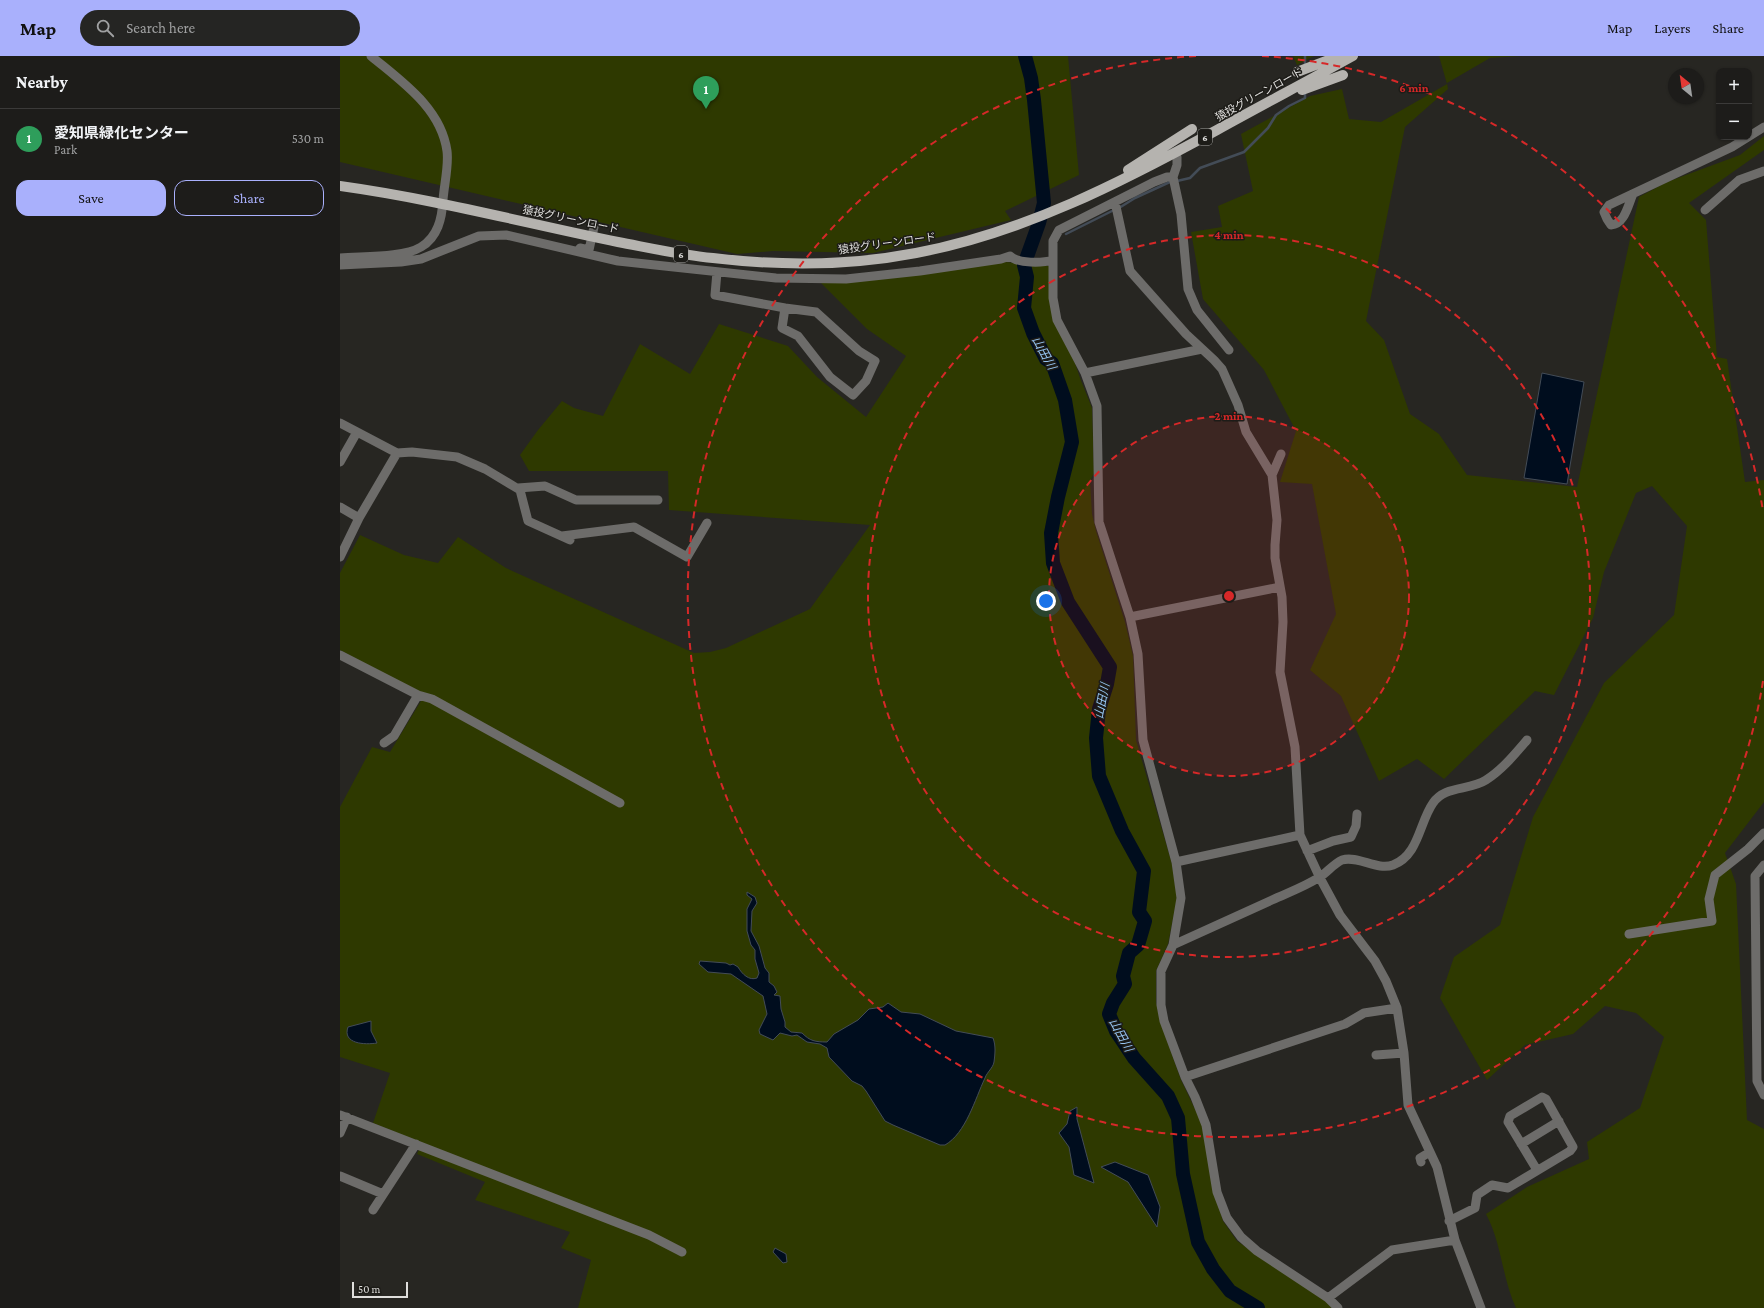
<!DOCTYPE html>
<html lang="en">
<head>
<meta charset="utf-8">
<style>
	:root { --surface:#1d1c1a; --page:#252523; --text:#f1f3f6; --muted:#a0a1a2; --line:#3b3a39; --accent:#a9b0fc }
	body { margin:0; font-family:"Crimson Pro","Noto Sans JP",serif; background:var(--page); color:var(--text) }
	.controls { position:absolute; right:12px; top:12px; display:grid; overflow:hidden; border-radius:8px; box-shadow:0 1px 3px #0004 }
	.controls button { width:36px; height:36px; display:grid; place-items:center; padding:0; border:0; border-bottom:1px solid var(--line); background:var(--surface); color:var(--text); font:20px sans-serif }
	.compass { position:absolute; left:1328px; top:12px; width:36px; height:36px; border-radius:50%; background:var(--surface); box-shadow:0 1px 3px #0004; rotate:331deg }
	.scale { position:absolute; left:12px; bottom:10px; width:56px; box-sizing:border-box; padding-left:4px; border:2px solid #dfdedc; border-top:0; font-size:11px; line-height:14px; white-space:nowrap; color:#dfdedc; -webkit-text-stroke:3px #1d1c18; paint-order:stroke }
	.you { position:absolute; left:706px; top:545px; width:14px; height:14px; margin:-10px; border:3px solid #fff; border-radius:50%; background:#1a73e8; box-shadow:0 0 0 6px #1a73e833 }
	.badge { display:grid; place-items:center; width:26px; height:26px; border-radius:50%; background:var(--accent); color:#fff; font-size:13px; font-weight:700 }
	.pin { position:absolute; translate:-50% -33px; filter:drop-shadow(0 1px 2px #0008) }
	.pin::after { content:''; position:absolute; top:21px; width:14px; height:12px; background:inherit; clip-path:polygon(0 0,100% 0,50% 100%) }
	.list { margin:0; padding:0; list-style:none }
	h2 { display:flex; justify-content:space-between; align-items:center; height:52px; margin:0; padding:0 16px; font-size:17px }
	h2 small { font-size:13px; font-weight:400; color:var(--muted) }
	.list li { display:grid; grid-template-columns:26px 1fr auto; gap:12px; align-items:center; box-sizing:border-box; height:60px; padding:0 16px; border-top:1px solid var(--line) }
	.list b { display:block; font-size:15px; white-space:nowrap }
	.list p { margin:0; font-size:13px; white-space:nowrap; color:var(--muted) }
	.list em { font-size:13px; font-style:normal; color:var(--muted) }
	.actions { display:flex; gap:8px; padding:12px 16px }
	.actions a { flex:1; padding:9px 0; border:1px solid var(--accent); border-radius:12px; text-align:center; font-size:14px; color:var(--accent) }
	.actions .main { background:var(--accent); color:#111 }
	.icon { flex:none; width:22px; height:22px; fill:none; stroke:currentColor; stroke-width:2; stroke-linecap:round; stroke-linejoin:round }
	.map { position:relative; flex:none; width:1424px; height:1252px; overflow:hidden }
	header { display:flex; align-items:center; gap:24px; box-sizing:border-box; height:56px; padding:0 20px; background:var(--accent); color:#111 }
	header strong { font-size:19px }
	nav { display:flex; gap:22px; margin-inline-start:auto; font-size:14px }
	.search { width:280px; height:36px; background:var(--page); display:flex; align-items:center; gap:10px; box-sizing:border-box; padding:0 14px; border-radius:22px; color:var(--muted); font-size:15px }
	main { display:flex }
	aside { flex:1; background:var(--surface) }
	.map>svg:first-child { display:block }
</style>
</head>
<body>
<header>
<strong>Map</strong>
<div class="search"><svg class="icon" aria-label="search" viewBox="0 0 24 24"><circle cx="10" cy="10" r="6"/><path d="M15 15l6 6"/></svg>Search here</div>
<nav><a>Map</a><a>Layers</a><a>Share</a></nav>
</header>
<main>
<aside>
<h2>Nearby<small></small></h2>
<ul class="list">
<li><span class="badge" style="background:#2e9e5b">1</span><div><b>愛知県緑化センター</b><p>Park</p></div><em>530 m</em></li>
</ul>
<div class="actions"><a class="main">Save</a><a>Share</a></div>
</aside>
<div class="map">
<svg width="1424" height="1252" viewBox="0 0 1424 1252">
	<rect width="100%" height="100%" fill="#272622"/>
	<path fill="#2e3900" d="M0,0h728l11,119 -74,36 6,9 -138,33 -100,-2 -36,3 -397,-92z
		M953,0h21l-17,9z
		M1099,0h83l-32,2 -43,25 1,6 -43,38 -39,194 18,19 26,74 29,20 28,41 110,12 62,-290 28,-15 73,-27 24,-19v14l-75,53 17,17 11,137 10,2 18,123 19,-2v322l-39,51 11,31 11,236 17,9v179h-248c-14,-30 -14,-64 -30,-94l41,-27 62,-28 -2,-17 53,-34 24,-71 -28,-24 -31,-7 -32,28 -48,11 -38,35 -47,-82 14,-41 46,-32 33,-108 71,-134 70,-68 13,-89 -35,-40 -16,7 -32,79 -11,46 -39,77 -19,-4 -91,88 -27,-20 -38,22 -38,-85 -31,-26 26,-56 -24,-130 -32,-2 16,-51 -32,-61 -61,-71 -12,-67 31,-5 -4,-21 35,-15 -12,-57 69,-38 32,-7 7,30 32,3 66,-38z
		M665,206l44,4 1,22 30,90 12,30 2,65 -4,8 2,33 4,17 29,91 8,34 3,84 36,124 5,34 -9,46 -12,27v31l5,22 20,56 22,46 12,68 8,27 14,20 91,62 4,5h-754l13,-48 -30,-12 9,-16 -95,-32 10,-18 -68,-28 5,-11 -49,-20 17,-50 -50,-16v-250l32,-60 18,5 34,-56 -84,-46v-77l20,-38 44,20 34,8 20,-26 48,31 188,85 16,-1 16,-4 84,-39 60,-84 -201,-15 -1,-39h-139l-9,-16 18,-25 24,-29 12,7 29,8 37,-72 50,30 29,-50 69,22 29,31 49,40 40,-61 -39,-27 -47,-47z"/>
	<path fill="#000d1e" stroke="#434c57" d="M1202,317l42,9 -17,102 -43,-6z
		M407,836l8,5 2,6 -5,8 -1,20 8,15 6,22 4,5v9l5,4 3,6 -3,3 6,1 1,13 4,13v5l6,5 11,1c8,8 13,9 25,9l7,-8 24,-14 11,-11 14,-2 5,-4 13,9 19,2 36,17 37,7c3,8 2,16 1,24 -1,6 -7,10 -9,16 -10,21 -19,55 -40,67h-5l-47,-20 -8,-4 -19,-30 -4,-5 -10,-5 -23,-24 -2,-9 -7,-4 -13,-2 -10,-7 -5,1 -12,-3 -7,7 -13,-6 -1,-4 8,-16 -4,-18 -32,-22 -23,-2 -9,-8 1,-3 26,2 4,2 3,-1 5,3c4,7 11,14 19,11l2,-5 -4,-14v-9l-4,-5 -4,-14v-22l5,-10 -5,-4z
		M31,965v10l6,12c-12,2 -35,1 -29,-16z
		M737,1051v12l17,64 -20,-8 -5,-28 -10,-14 8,-9 3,-13z
		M775,1106l33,13 12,32 -3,20 -29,-45 -27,-15z
		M435,1192l11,6 1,8 -4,1 -10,-11z"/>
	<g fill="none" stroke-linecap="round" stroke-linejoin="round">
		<path stroke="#434c57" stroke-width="2.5" d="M965,9v-9
			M837,125l13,-3 10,-10 44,-16 24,-24 8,-13 13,-9 16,-8v-6
			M779,152l16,-10 37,-17
			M726,178l48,-24"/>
		<path stroke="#000d1e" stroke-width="14" d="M685,0l6,22 3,22 10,103 -5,20 -15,42 3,12 -3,31 9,25 13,26 6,4 13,37 7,42 -14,55 -7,36 2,30 15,39 42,65 -3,17 -8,25 -3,29 3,38 23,55 22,40 -5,41 6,9 -7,24 -9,8 -6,23 2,8 -12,19 -4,11 7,17 18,27 34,38 10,22 5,56 15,68 15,27 17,22 28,17"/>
		<path stroke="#6d6c6a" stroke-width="9" d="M837,101v8l-4,12 8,37 7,75 9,21 32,40
			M833,121h-6l-13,5 -95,48 -6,11v57l4,22 28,53 12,33 2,116 31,95 8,37 5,86 33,122 5,36 -8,47 -12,26v34l3,16 21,56 10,20 11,28 11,67 10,26 14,19 16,14 71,47 10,10
			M1293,138c-5,11 -8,30 -22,31l-4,-6 -3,-7 5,-7 123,-58 32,-20
			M775,146l15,69 56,63 28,26 8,9 16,36 8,27 26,43 5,45 -2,25v13l7,39 1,25 -3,50 15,75 5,88 20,43 20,37 35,46 11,20 11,27 7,45 4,52 29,62 18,73 26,68
			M1365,154l34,-30 25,-9
			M240,192l9,2 5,-23
			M0,202c22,-2 63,0 81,-11 17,-10 21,-29 22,-47 1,-14 6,-35 4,-49 -6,-43 -45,-69 -76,-95
			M0,209l61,-3 20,-3 58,-23 27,-1 112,26 158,17 70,1 74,-8 81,-12 9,-3c8,8 33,7 43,4
			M377,216l-2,23 70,13
			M445,252l31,4 43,39 16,10 -9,20 -13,14 -23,-18 -32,-41 -16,-8z
			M745,317l117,-24
			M0,367l57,30 15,-1 45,5 28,12 35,21 8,31 42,19
			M0,406l17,-30
			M932,419l9,-21
			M178,432l27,-2 31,14h82
			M0,451l19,11
			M222,480l72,-9 53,30 20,-34
			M0,501l19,-39 38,-65
			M790,561l150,-30
			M0,599l78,40 14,4 188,104
			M44,687l10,-7 24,-41
			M967,795l26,-10 18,-4 5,-11 1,-12
			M836,806l124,-27
			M1424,809l-9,11 2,205 7,14
			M1289,878l83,-13 -3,-22 6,-24 33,-26 16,-16
			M833,889c33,-15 66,-30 99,-45 15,-7 32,-13 46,-22 8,-4 15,-14 24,-18 16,-5 35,11 51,5 26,-10 26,-42 40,-62 12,-18 36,-12 53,-23 16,-10 29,-26 41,-40
			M1036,999l28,-2
			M845,1021l160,-53 19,-11 33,-5
			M0,1059l309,120 33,17
			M0,1077l7,-16
			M1181,1088l38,-23
			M1081,1106l-1,-4 10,-6
			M0,1120l43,18
			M33,1154l43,-66
			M1109,1165l26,-13 2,-13 15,-10 16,3 62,-37 3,-4 -27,-48 -4,-2 -32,19 -2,6 29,48
			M988,1242l64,-48 63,-10"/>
		<path stroke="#b5b3af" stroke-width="10" d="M957,16l42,-16
			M962,34l41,-15
			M788,114l64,-41
			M0,130c94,13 185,37 278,56 32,6 63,13 95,16 68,8 136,8 203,-5 107,-20 206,-71 301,-123 45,-25 91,-49 136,-74"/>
	</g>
	<circle cx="889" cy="540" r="180" fill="#d62828" fill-opacity=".12"/>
	<g fill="none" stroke="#d62828" stroke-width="2" stroke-dasharray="7 5">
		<circle cx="889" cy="540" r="180"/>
		<circle cx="889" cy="540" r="361"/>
		<path d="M1423 625A541 541 0 1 1 856 0M922 0A541 541 0 0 1 1423 455"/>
	</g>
	<g text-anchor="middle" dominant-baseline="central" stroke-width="3" stroke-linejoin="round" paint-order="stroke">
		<g fill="#1d1c18" stroke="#a5a4a1" stroke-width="1">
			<rect x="858" y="73" width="14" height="16" rx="3"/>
			<rect x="334" y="190" width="14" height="16" rx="3"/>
		</g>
		<g font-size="10" font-weight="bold" fill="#dfdedc">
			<text x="865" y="81">6</text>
			<text x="341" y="198">6</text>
		</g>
		<g font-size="11" fill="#dfdedc" stroke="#1d1c18">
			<text transform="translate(919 38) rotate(-29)">猿投グリーンロード</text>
			<text transform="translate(231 163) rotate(12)">猿投グリーンロード</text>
			<text transform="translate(547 187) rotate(-8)">猿投グリーンロード</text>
		</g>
		<g font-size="12" font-style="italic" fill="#97c6f4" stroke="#1d1c18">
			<text transform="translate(704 297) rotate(61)">山田川</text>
			<text transform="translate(762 645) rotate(-79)">山田川</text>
			<text transform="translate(781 979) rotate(61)">山田川</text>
		</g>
	</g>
	<circle cx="889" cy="540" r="6" fill="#d62828" stroke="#1d1c18" stroke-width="2"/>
	<g font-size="12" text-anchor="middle" font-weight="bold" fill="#d62828" stroke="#1d1c18" stroke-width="3" stroke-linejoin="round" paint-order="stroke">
		<text x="1074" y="36">6 min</text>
		<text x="889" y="183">4 min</text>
		<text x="889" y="364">2 min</text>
	</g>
</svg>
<div class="controls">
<button>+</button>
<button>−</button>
</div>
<svg class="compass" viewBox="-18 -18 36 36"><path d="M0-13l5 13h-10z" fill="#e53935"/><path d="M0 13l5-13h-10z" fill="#a0a1a2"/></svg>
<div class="scale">50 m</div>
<div class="you"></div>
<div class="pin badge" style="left:366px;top:53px;background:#2e9e5b">1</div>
</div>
</main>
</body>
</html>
